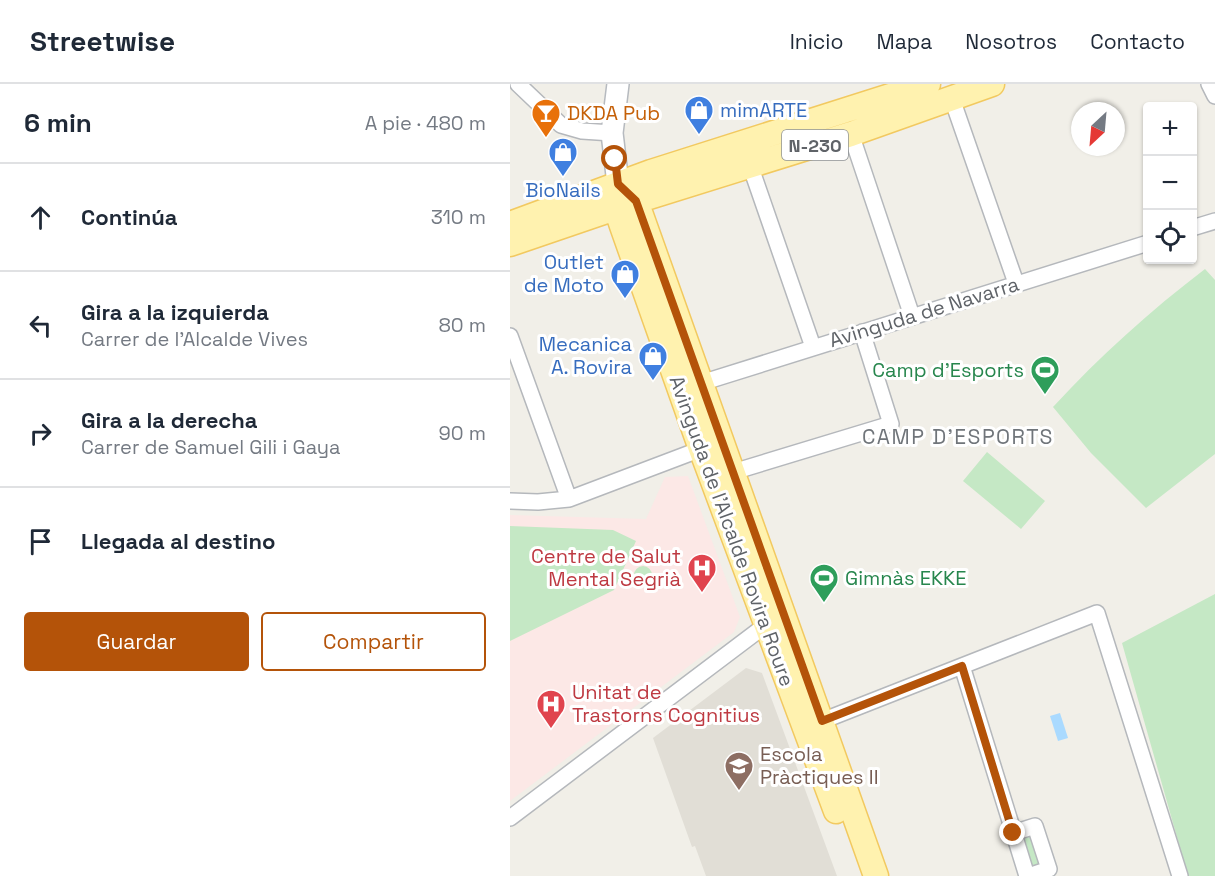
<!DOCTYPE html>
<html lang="es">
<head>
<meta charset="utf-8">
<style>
	:root { --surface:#fff; --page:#f2f2f3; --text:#1f2937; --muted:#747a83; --line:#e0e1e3; --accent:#b45309 }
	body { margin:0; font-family:"Space Grotesk",sans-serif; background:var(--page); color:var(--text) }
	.controls { position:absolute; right:18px; top:18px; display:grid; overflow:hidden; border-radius:6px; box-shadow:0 2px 4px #0004 }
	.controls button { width:54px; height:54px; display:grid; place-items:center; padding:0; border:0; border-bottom:2px solid var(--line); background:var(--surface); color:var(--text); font:30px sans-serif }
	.compass { position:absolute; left:561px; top:18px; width:54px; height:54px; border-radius:50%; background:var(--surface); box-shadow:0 2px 4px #0004; rotate:206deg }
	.stop { position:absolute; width:18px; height:18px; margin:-14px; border:4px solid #b45309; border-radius:50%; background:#fff }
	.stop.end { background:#b45309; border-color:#fff; box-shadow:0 2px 6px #0008 }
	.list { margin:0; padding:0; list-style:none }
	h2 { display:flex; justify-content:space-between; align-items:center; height:78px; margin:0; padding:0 24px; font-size:26px }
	h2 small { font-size:20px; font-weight:400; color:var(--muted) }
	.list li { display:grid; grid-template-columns:39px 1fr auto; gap:18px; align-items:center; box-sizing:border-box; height:108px; padding:0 24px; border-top:2px solid var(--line) }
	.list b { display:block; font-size:22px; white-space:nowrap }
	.list p { margin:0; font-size:20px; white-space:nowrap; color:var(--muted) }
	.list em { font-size:20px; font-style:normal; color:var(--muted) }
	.actions { display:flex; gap:12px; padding:18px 24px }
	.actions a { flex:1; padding:14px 0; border:2px solid var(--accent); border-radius:6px; text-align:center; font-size:21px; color:var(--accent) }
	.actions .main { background:var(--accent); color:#fff }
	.icon { flex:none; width:33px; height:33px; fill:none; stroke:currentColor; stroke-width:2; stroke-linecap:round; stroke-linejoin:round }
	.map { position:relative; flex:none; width:705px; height:792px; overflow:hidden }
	header { display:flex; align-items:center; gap:36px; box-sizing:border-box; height:84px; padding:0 30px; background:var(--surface); border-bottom:2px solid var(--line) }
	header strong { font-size:28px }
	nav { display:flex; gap:33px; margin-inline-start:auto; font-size:21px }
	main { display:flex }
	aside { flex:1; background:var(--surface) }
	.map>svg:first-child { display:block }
</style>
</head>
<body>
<header>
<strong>Streetwise</strong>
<nav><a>Inicio</a><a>Mapa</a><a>Nosotros</a><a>Contacto</a></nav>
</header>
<main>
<aside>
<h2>6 min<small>A pie · 480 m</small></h2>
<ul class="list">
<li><svg class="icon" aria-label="ahead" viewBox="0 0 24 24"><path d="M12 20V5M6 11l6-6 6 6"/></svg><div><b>Continúa</b></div><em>310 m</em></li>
<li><svg class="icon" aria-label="left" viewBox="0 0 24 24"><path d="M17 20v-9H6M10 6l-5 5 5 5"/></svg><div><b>Gira a la izquierda</b><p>Carrer de l'Alcalde Vives</p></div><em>80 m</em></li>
<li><svg class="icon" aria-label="right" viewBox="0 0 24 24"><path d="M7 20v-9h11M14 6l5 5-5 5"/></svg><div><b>Gira a la derecha</b><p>Carrer de Samuel Gili i Gaya</p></div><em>90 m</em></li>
<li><svg class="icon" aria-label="arrive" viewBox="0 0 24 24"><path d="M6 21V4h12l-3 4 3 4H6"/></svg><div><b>Llegada al destino</b></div></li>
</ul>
<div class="actions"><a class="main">Guardar</a><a>Compartir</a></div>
</aside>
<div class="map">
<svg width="705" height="792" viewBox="0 0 705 792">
	<rect width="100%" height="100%" fill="#f1efe8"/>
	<path fill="#e1ded6" d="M236,584l16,5 75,203h-131l-11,-30 -3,1 -39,-109z"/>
	<path fill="#fce8e6" d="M178,392l52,141 -6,15 -224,169v-286l136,4 19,-42z"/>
	<path fill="#c5e8c5" d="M695,185l10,11v174l-69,54 -55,-55 -38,-46c47,-51 97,-96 152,-138z
		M477,368l58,49 -24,28 -58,-48z
		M0,442l103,4 23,11 -22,49 -104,51z
		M124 491a9 9 0 1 1 18 0a9 9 0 1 1-18 0Z
		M705,510v282h-27l-66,-233z
		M519,750l4,2 8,26 -2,4 -7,1 -11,-32z"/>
	<path fill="#aadaff" d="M550,629l8,25 -10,3 -8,-25z"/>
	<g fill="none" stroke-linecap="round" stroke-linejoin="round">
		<g stroke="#b5b8bc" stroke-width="18">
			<path id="minor" d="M8,0l43,41 21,6 30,2
				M699,0l6,12
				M442,15l64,184
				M341,50l61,182
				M240,81l63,182
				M682,144l23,-7
				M0,252l59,163
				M191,299l447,-140
				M223,388l158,-48 -29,-92
				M0,417l28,1 31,-3 132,-50
				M452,582l65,210
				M312,637l275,-108 83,263
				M0,734l257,-194
				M503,749l22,-7 14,43 -21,7"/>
		</g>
		<g stroke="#b6babf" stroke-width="24">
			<path id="secondary" d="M108,0l-6,49 6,51"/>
		</g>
		<g stroke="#f2c960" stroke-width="27">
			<path id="primary" d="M108,100l18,17 240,675
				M108,100l-2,24 6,18 79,223 135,362
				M0,140l141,-52 277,-88
				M0,160l126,-43 215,-67 141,-50"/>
		</g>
		<use href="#minor" stroke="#fff" stroke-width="15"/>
		<use href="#secondary" stroke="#fff" stroke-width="21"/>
		<use href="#primary" stroke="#fff2af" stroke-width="24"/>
	</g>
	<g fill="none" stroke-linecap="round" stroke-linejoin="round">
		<path stroke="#b45309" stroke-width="8" d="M105,75l3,25 18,17 186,520 140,-55 51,167"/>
	</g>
	<defs>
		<g id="shop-pin" transform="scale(1.5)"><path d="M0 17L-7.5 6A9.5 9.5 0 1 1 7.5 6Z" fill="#3f7fe0" stroke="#fff"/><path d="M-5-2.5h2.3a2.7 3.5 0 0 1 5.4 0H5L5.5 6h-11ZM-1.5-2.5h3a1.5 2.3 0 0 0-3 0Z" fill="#fff"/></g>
		<g id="bar-pin" transform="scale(1.5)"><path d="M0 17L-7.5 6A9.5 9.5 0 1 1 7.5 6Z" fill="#e8710a" stroke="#fff"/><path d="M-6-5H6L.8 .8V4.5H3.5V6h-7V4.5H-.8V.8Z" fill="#fff"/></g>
		<g id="stadium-pin" transform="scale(1.5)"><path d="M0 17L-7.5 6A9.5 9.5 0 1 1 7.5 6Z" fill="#2e9e5b" stroke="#fff"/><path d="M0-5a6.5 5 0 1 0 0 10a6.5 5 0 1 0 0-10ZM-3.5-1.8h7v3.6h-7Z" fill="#fff"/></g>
		<g id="hospital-pin" transform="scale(1.5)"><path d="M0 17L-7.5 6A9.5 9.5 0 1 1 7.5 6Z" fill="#e0444e" stroke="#fff"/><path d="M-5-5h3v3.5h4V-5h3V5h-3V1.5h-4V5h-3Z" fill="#fff"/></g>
		<g id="school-pin" transform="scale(1.5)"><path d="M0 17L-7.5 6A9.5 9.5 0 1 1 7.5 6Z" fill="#8d6e63" stroke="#fff"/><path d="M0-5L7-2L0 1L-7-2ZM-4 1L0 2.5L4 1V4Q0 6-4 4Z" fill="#fff"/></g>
	</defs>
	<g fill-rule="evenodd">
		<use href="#shop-pin" x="189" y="26"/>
		<use href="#bar-pin" x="36" y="29"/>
		<use href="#shop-pin" x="53" y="68"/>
		<use href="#shop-pin" x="115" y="190"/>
		<use href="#shop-pin" x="143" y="272"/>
		<use href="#stadium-pin" x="535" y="286"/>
		<use href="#hospital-pin" x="192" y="484"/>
		<use href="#stadium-pin" x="314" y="494"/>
		<use href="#hospital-pin" x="41" y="620"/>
		<use href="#school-pin" x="229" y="682"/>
	</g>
	<g text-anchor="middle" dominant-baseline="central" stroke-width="6" stroke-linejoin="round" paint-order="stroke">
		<rect fill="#fff" stroke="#8f9295" stroke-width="1.5" x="272" y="46" width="66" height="30" rx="4.5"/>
		<g font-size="18" font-weight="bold" fill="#5f6368">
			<text x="305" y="61">N-230</text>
		</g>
		<g font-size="20" fill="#366cbe" stroke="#fff" text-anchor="end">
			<text x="210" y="26" text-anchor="start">mimARTE</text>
			<text x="53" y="106" text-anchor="middle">BioNails</text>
			<text x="94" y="178">Outlet<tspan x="94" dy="23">de Moto</tspan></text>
			<text x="122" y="260">Mecanica<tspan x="122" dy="23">A. Rovira</tspan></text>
		</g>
		<g font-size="20" fill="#c56008" stroke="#fff" text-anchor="start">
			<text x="57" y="29">DKDA Pub</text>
		</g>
		<g font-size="20" fill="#5f6368" stroke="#fff">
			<text transform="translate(414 228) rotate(-17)">Avinguda de Navarra</text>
			<text transform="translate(222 447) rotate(70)">Avinguda de l'Alcalde Rovira Roure</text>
		</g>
		<g font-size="20" fill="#27864d" stroke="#fff" text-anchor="end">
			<text x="514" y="286">Camp d'Esports</text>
			<text x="335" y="494" text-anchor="start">Gimnàs EKKE</text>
		</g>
		<g font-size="20" fill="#be3a42" stroke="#fff" text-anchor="end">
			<text x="171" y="472">Centre de Salut<tspan x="171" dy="23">Mental Segrià</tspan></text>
			<text x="62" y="608" text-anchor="start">Unitat de<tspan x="62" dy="23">Trastorns Cognitius</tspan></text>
		</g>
		<g font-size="20" fill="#785e54" stroke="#fff" text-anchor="start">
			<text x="250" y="670">Escola<tspan x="250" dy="23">Pràctiques II</tspan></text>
		</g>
		<g font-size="21" letter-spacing="1.5" fill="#70757a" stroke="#fff">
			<text x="448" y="352">CAMP D'ESPORTS</text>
		</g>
	</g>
</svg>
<div class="controls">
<button>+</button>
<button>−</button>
<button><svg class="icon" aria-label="locate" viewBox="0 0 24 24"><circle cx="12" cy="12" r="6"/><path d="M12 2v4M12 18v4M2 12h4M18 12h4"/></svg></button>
</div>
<svg class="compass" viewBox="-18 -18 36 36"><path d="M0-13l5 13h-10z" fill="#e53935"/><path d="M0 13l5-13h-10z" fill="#747a83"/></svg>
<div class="stop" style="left:105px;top:75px"></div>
<div class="stop end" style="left:503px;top:749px"></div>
</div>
</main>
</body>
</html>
